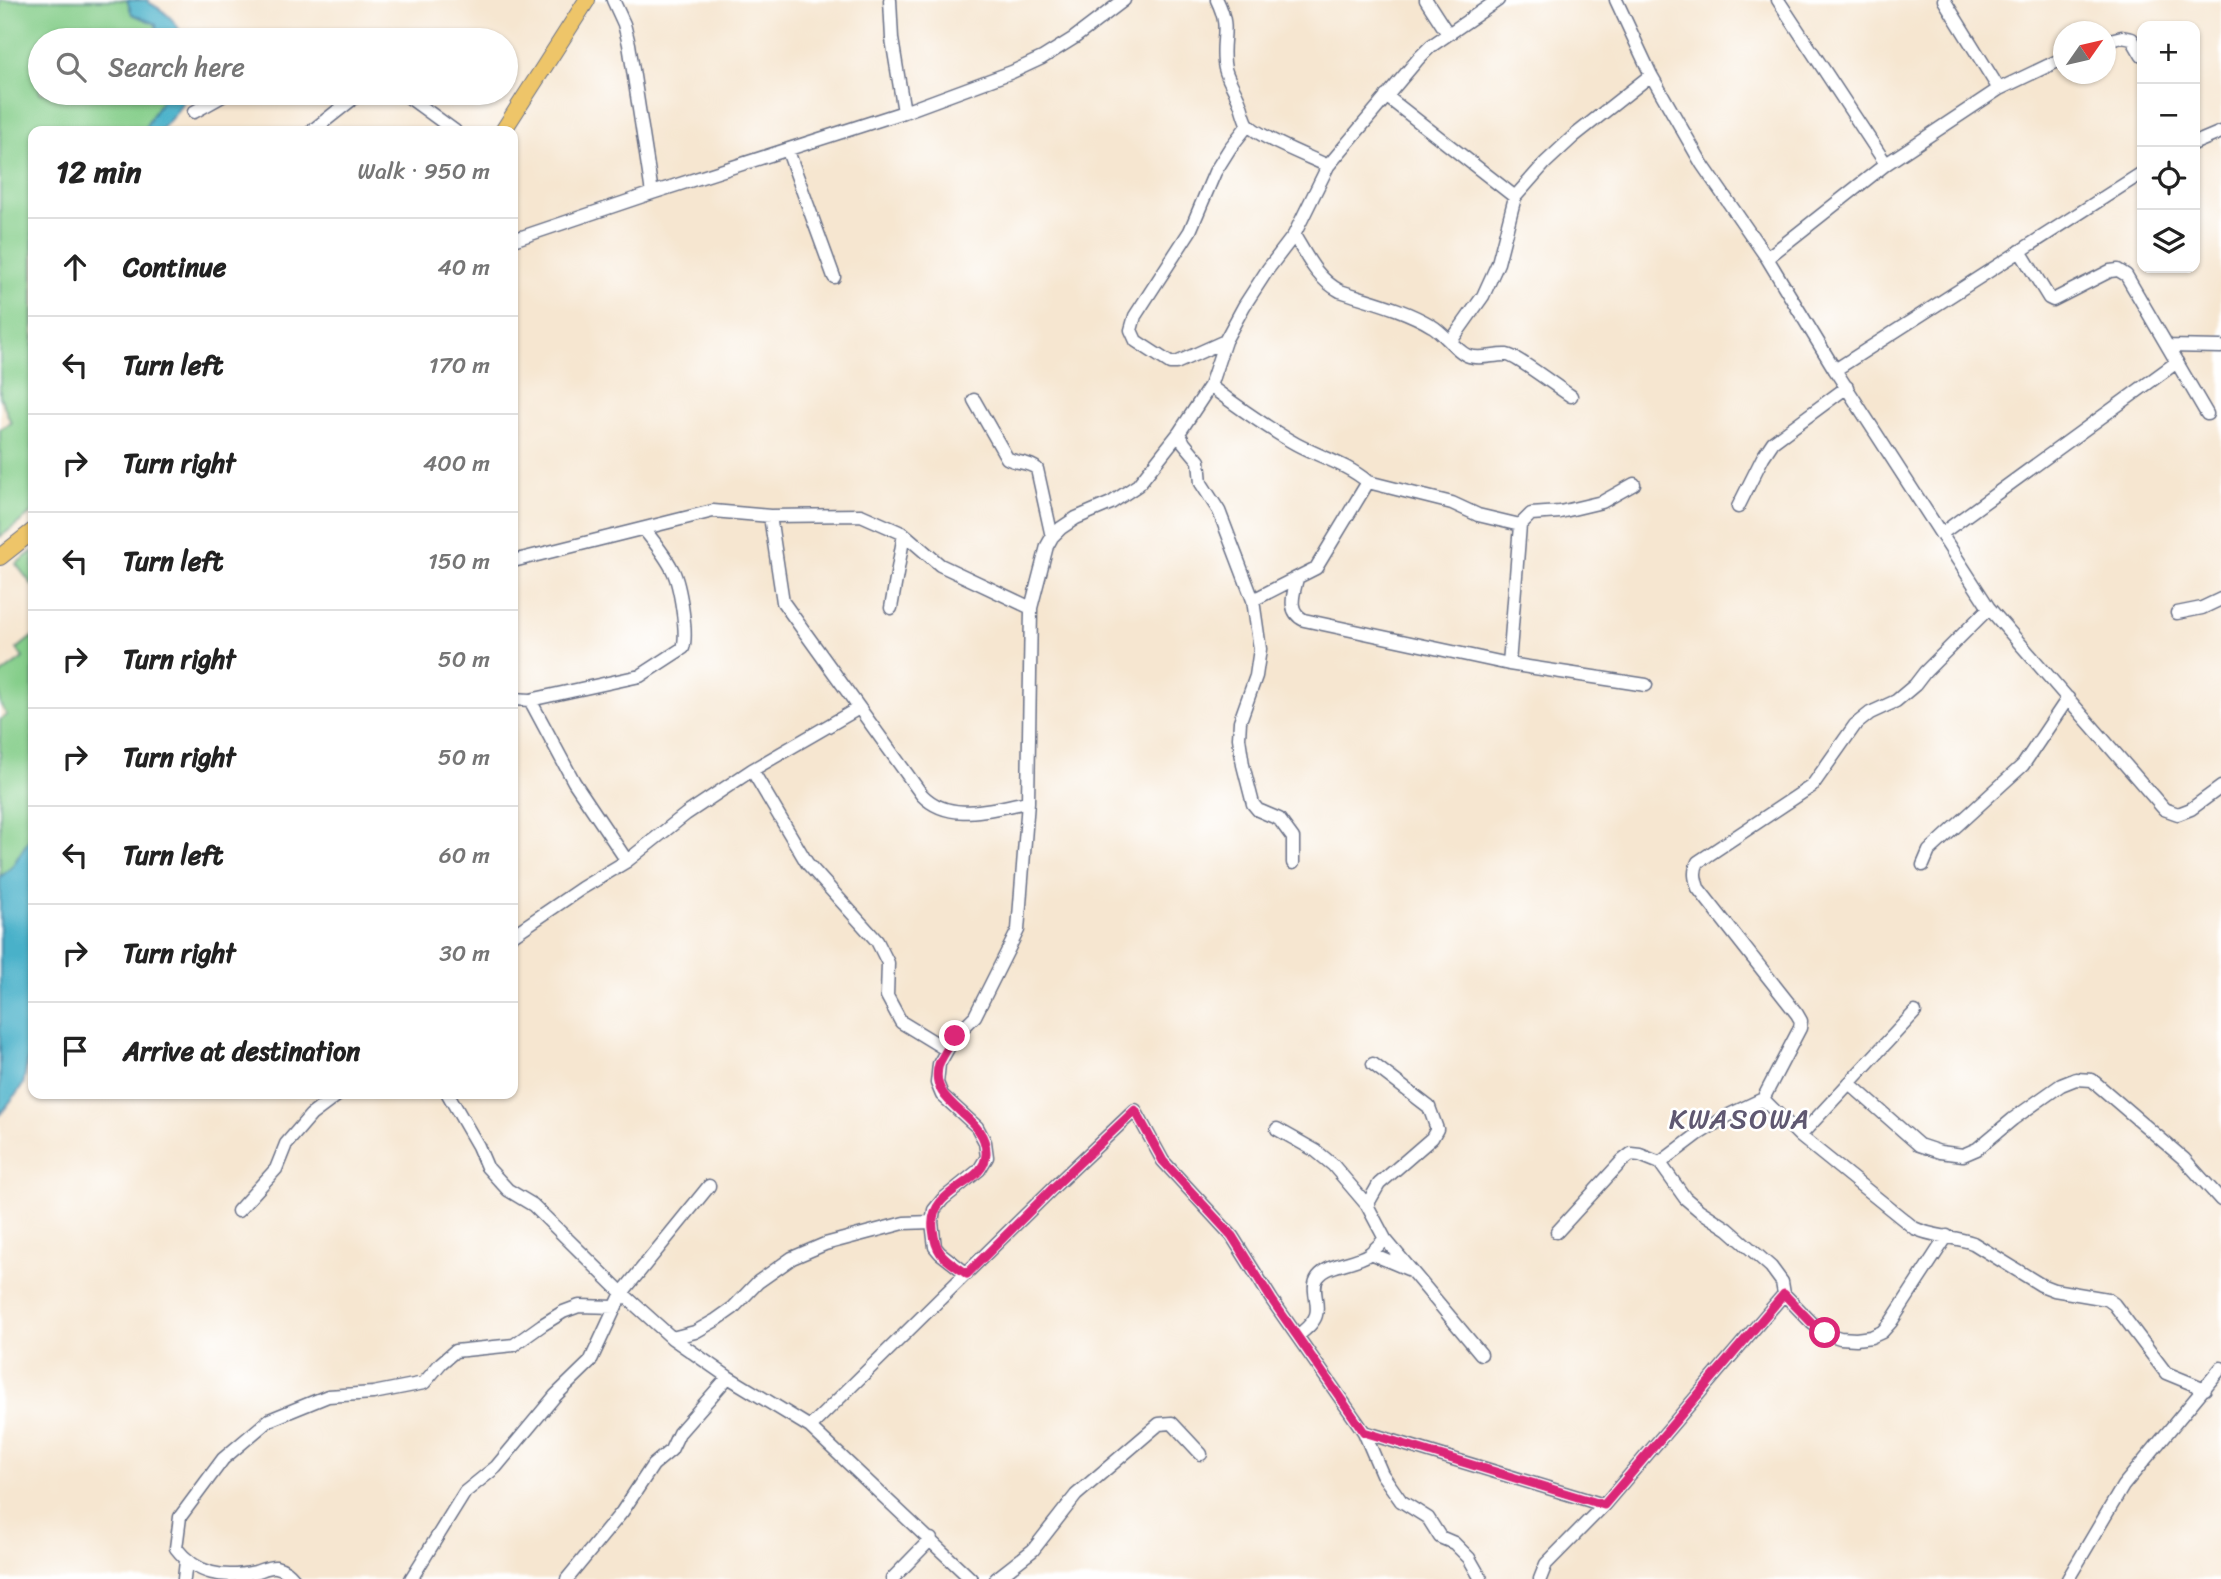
<!DOCTYPE html>
<html lang="en">
<head>
<meta charset="utf-8">
<style>
	:root { --surface:#fff; --page:#f6f6f6; --text:#222; --muted:#767676; --line:#e0e0e0 }
	body { margin:0; font-family:Sriracha,sans-serif; background:var(--page); color:var(--text) }
	.controls { position:absolute; right:21px; top:21px; display:grid; overflow:hidden; border-radius:14px; box-shadow:0 2px 5px #0004 }
	.controls button { width:63px; height:63px; display:grid; place-items:center; padding:0; border:0; border-bottom:2px solid var(--line); background:var(--surface); color:var(--text); font:35px sans-serif }
	.compass { position:absolute; left:2053px; top:21px; width:63px; height:63px; border-radius:50%; background:var(--surface); box-shadow:0 2px 5px #0004; rotate:56deg }
	.stop { position:absolute; width:21px; height:21px; margin:-16px; border:5px solid #db2777; border-radius:50%; background:#fff }
	.stop.end { background:#db2777; border-color:#fff; box-shadow:0 2px 7px #0008 }
	.list { margin:0; padding:0; list-style:none }
	h2 { display:flex; justify-content:space-between; align-items:center; height:91px; margin:0; padding:0 28px; font-size:30px }
	h2 small { font-size:23px; font-weight:400; color:var(--muted) }
	.list li { display:grid; grid-template-columns:46px 1fr auto; gap:21px; align-items:center; box-sizing:border-box; height:98px; padding:0 28px; border-top:2px solid var(--line) }
	.list b { display:block; font-size:26px; white-space:nowrap }
	.list em { font-size:23px; font-style:normal; color:var(--muted) }
	.icon { flex:none; width:38px; height:38px; fill:none; stroke:currentColor; stroke-width:2; stroke-linecap:round; stroke-linejoin:round }
	.map { position:relative; flex:none; width:2221px; height:1579px; overflow:hidden }
	.search { position:absolute; background:var(--surface); box-shadow:0 2px 5px #0004; left:28px; top:28px; width:490px; height:77px; display:flex; align-items:center; gap:18px; box-sizing:border-box; padding:0 24px; border-radius:38px; color:var(--muted); font-size:26px }
	.panel { position:absolute; background:var(--surface); box-shadow:0 2px 5px #0004; left:28px; top:126px; width:490px; height:973px; border-radius:14px }
	.map>svg:first-child { display:block }
</style>
</head>
<body>
<div class="map">
<svg width="2221" height="1579" viewBox="0 0 2221 1579">
	<rect width="100%" height="100%" fill="#fff"/>
	<filter id="ink" filterUnits="userSpaceOnUse"><feTurbulence type="fractalNoise" baseFrequency=".0143" numOctaves="2"/><feDisplacementMap in="SourceGraphic" scale="14" xChannelSelector="R" yChannelSelector="G"/><feConvolveMatrix kernelMatrix="1 2 1 2 8 2 1 2 1" color-interpolation-filters="sRGB"/></filter>
	<filter id="wash" filterUnits="userSpaceOnUse"><feTurbulence type="fractalNoise" baseFrequency=".00686" numOctaves="4" result="noise"/><feDisplacementMap in="SourceGraphic" scale="28" xChannelSelector="R" yChannelSelector="G"/><feGaussianBlur stdDeviation="1.57" result="paint"/><feColorMatrix in="noise" values="0 0 0 0 0 0 0 0 0 0 0 0 0 0 0 0 0 1.4 0 .05"/><feComposite in="paint" operator="in"/></filter>
	<g filter="url(#wash)">
		<rect width="100%" height="100%" fill="#f6e6d0"/>
		<path fill="#85ce8a" stroke="#507e74" stroke-width="2" d="M0,0h127l5,14 24,10 1,6 -4,6 -11,4h-102v53h126l-23,38h-110v381l-33,25v-108l11,-6 -11,-27z
			M33,551v35l-17,-22z
			M33,636v197l-21,34 -12,10v-157l7,-5 -7,-11v-29l23,-17 -6,-9z"/>
		<path fill="#4ab1c9" stroke="#327094" stroke-width="2" d="M127,0h22l-1,2c15,8 27,17 34,33l-8,5h-32l10,-4 5,-6 -1,-6 -24,-10z
			M166,93h20l1,2 -11,18 -16,18h-17z
			M33,833v202l-10,50 -23,30v-238l12,-10z"/>
	</g>
	<g filter="url(#ink)">
		<g fill="none" stroke-linecap="round" stroke-linejoin="round">
			<g stroke="#686f86" stroke-width="15">
				<path id="minor" d="M613,0l11,24 5,20 23,149
					M890,0l2,39 12,73
					M1217,0c14,29 4,35 7,63 1,13 9,23 14,35 4,8 5,17 9,25 8,13 65,35 81,43
					M1426,0l22,34
					M1616,0l35,75 51,89 65,94 68,112 154,238 175,201 14,5 13,-5 30,-22
					M1778,0l108,164
					M1944,0l55,89
					M2106,41l16,-4 10,2 10,17
					M403,93l52,38
					M1386,96l129,101
					M194,112l34,-19
					M312,131l48,-38
					M2195,143l26,-11
					M788,151l46,126
					M1294,235c13,22 23,44 46,56 30,10 64,18 92,35 11,6 26,27 37,30 13,4 26,-2 38,-1 10,1 51,33 64,41
					M513,240l139,-47 252,-81 108,-40 30,-14 32,-20 50,-38
					M2020,251l29,47 4,2 57,-29 8,-1 8,5 81,139
					M1767,258l119,-94 113,-75 65,-31
					M1225,341l-49,22h-6l-34,-22 -5,-11 4,-14 55,-85 25,-59 15,-24 18,-23
					M1451,341l32,-45 15,-33 17,-66 30,-34 29,-27 77,-61
					M2168,346l53,1
					M1835,370l307,-197
					M1210,386c28,21 56,41 86,58 24,13 51,20 72,38l84,21 26,12 42,10 -11,139
					M974,400l33,58c10,6 21,3 30,11l15,68
					M1179,433l5,10 15,18 2,22 18,28 34,89 7,49 -4,27 -16,45 -1,17 4,27 10,39 5,6 21,9 14,19v25
					M1738,507l25,-50 10,-15 74,-55
					M770,516l13,86 139,193c28,29 71,13 106,7
					M1520,525l11,-11 29,-2 42,-10 32,-18
					M1941,534l236,-172
					M513,561l200,-50 57,5 91,-1 43,19 36,31 91,43
					M1297,578c-3,15 -11,33 7,42l205,44 137,21
					M1253,600l63,-32 52,-86
					M891,608l13,-74
					M2177,613l25,-5 19,-9
					M513,699l17,1 110,-24 43,-28c5,-14 -3,-63 -10,-77 -7,-15 -19,-29 -29,-42
					M530,700l44,82 53,79
					M752,770l55,93 70,78 11,22 -1,33 14,26 46,28
					M1923,865l6,-14 94,-86 45,-67
					M513,935l69,-47 45,-27 59,-47 66,-44 107,-62
					M1849,1083l70,62 21,7 23,3 14,-6 36,-30 48,-34 15,-6 16,1 92,79 37,41
					M448,1094l30,52 9,21 21,23 25,15 89,88 50,45 56,39 82,50 161,152
					M1763,1099l37,37 114,92c18,9 40,8 59,15l68,42 13,5 53,9 7,5 52,69 39,16
					M1277,1129l39,22 17,14 34,40 18,34 96,115
					M1800,1136l115,-124
					M1660,1163l37,-28 32,-20 34,-16 37,-71 1,-7 -4,-7 -99,-126c-3,-10 -5,-16 0,-26l114,-76 43,-61 15,-12 26,-12 19,-16 10,-13 64,-64
					M1367,1205l12,-21 53,-46 5,-9 -8,-22 -56,-43
					M238,1211l38,-42 10,-25 25,-29 28,-21
					M1557,1232l65,-71 9,-7 9,1 20,8 25,35 14,12 29,19 43,38 11,15 2,12 28,29 13,10 15,5 16,1 15,-2 11,-5 9,-10 56,-86
					M1370,1253l38,16
					M967,1274l-27,-21 -5,-6 -3,-25 2,-12 9,-11 36,-29 8,-13 -2,-15 -8,-15 -35,-32 -5,-12 2,-19 16,-28 20,-20 43,-86 10,-128 3,-194 16,-62 5,-9 9,-9 15,-10 35,-15 27,-18 41,-52 31,-47 15,-45 19,-35 24,-37 26,-34 34,-69 91,-108 12,-12 67,-46
					M1298,1336c6,-6 16,-13 18,-21 4,-12 -6,-27 2,-38 11,-14 36,-13 51,-23 5,-4 11,-10 16,-15
					M672,1338l23,-6 21,-12 17,-12 25,-26 34,-24 33,-14 79,-21 28,-1
					M810,1427l246,-242 79,-75 28,51 69,75 40,64 92,132 18,42 19,27 27,17 12,19 14,6 15,15 12,21
					M1364,1432l240,73
					M184,1579l2,-18
					M294,1579c-5,-6 -9,-10 -18,-12 -6,-1 -14,3 -21,5 -32,7 -58,3 -79,-24l4,-31 43,-58 46,-39 59,-24 45,-3 51,-10 17,-20 14,-12 59,-6 28,-20 21,-13 16,-6 36,1
					M411,1579l54,-87 31,-25 59,-71 35,-34 32,-69 87,-107
					M567,1579l55,-67 31,-47 18,-15 8,-17 49,-56
					M892,1579l39,-40
					M996,1579l37,-29 43,-55 83,-71 13,-1 29,31
					M1540,1579l6,-15 58,-59 180,-211
					M2068,1579l55,-93 98,-118"/>
			</g>
			<g stroke="#686f86" stroke-width="18">
				<path id="major" d="M503,131l84,-131
					M0,557l33,-26"/>
			</g>
			<use href="#minor" stroke="#fff" stroke-width="12"/>
			<use href="#major" stroke="#eec569" stroke-width="16"/>
		</g>
	</g>
	<g fill="none" stroke-linecap="round" stroke-linejoin="round" filter="url(#ink)">
		<path stroke="#db2777" stroke-width="9" d="M955,1036c-5,9 -12,19 -16,28 -13,42 49,50 47,90 -1,32 -58,33 -53,75 3,28 13,30 34,45l89,-89 79,-75 28,51 69,75 40,64 92,132 240,73 180,-211 28,29 13,10"/>
	</g>
	<g text-anchor="middle" dominant-baseline="central" stroke-width="5" stroke-linejoin="round" paint-order="stroke">
		<g font-size="28" letter-spacing="2" fill="#5f5871" stroke="#fff">
			<text x="1740" y="1118">KWASOWA</text>
		</g>
	</g>
</svg>
<div class="controls">
<button>+</button>
<button>−</button>
<button><svg class="icon" aria-label="locate" viewBox="0 0 24 24"><circle cx="12" cy="12" r="6"/><path d="M12 2v4M12 18v4M2 12h4M18 12h4"/></svg></button>
<button><svg class="icon" aria-label="layers" viewBox="0 0 24 24"><path d="M12 4l9 5-9 5-9-5zM3 14l9 5 9-5"/></svg></button>
</div>
<svg class="compass" viewBox="-18 -18 36 36"><path d="M0-13l5 13h-10z" fill="#e53935"/><path d="M0 13l5-13h-10z" fill="#767676"/></svg>
<div class="stop" style="left:1825px;top:1333px"></div>
<div class="stop end" style="left:955px;top:1036px"></div>
<div class="search"><svg class="icon" aria-label="search" viewBox="0 0 24 24"><circle cx="10" cy="10" r="6"/><path d="M15 15l6 6"/></svg>Search here</div>
<section class="panel">
<h2>12 min<small>Walk · 950 m</small></h2>
<ul class="list">
<li><svg class="icon" aria-label="ahead" viewBox="0 0 24 24"><path d="M12 20V5M6 11l6-6 6 6"/></svg><div><b>Continue</b></div><em>40 m</em></li>
<li><svg class="icon" aria-label="left" viewBox="0 0 24 24"><path d="M17 20v-9H6M10 6l-5 5 5 5"/></svg><div><b>Turn left</b></div><em>170 m</em></li>
<li><svg class="icon" aria-label="right" viewBox="0 0 24 24"><path d="M7 20v-9h11M14 6l5 5-5 5"/></svg><div><b>Turn right</b></div><em>400 m</em></li>
<li><svg class="icon" aria-label="left" viewBox="0 0 24 24"><path d="M17 20v-9H6M10 6l-5 5 5 5"/></svg><div><b>Turn left</b></div><em>150 m</em></li>
<li><svg class="icon" aria-label="right" viewBox="0 0 24 24"><path d="M7 20v-9h11M14 6l5 5-5 5"/></svg><div><b>Turn right</b></div><em>50 m</em></li>
<li><svg class="icon" aria-label="right" viewBox="0 0 24 24"><path d="M7 20v-9h11M14 6l5 5-5 5"/></svg><div><b>Turn right</b></div><em>50 m</em></li>
<li><svg class="icon" aria-label="left" viewBox="0 0 24 24"><path d="M17 20v-9H6M10 6l-5 5 5 5"/></svg><div><b>Turn left</b></div><em>60 m</em></li>
<li><svg class="icon" aria-label="right" viewBox="0 0 24 24"><path d="M7 20v-9h11M14 6l5 5-5 5"/></svg><div><b>Turn right</b></div><em>30 m</em></li>
<li><svg class="icon" aria-label="arrive" viewBox="0 0 24 24"><path d="M6 21V4h12l-3 4 3 4H6"/></svg><div><b>Arrive at destination</b></div></li>
</ul>
</section>
</div>
</body>
</html>
